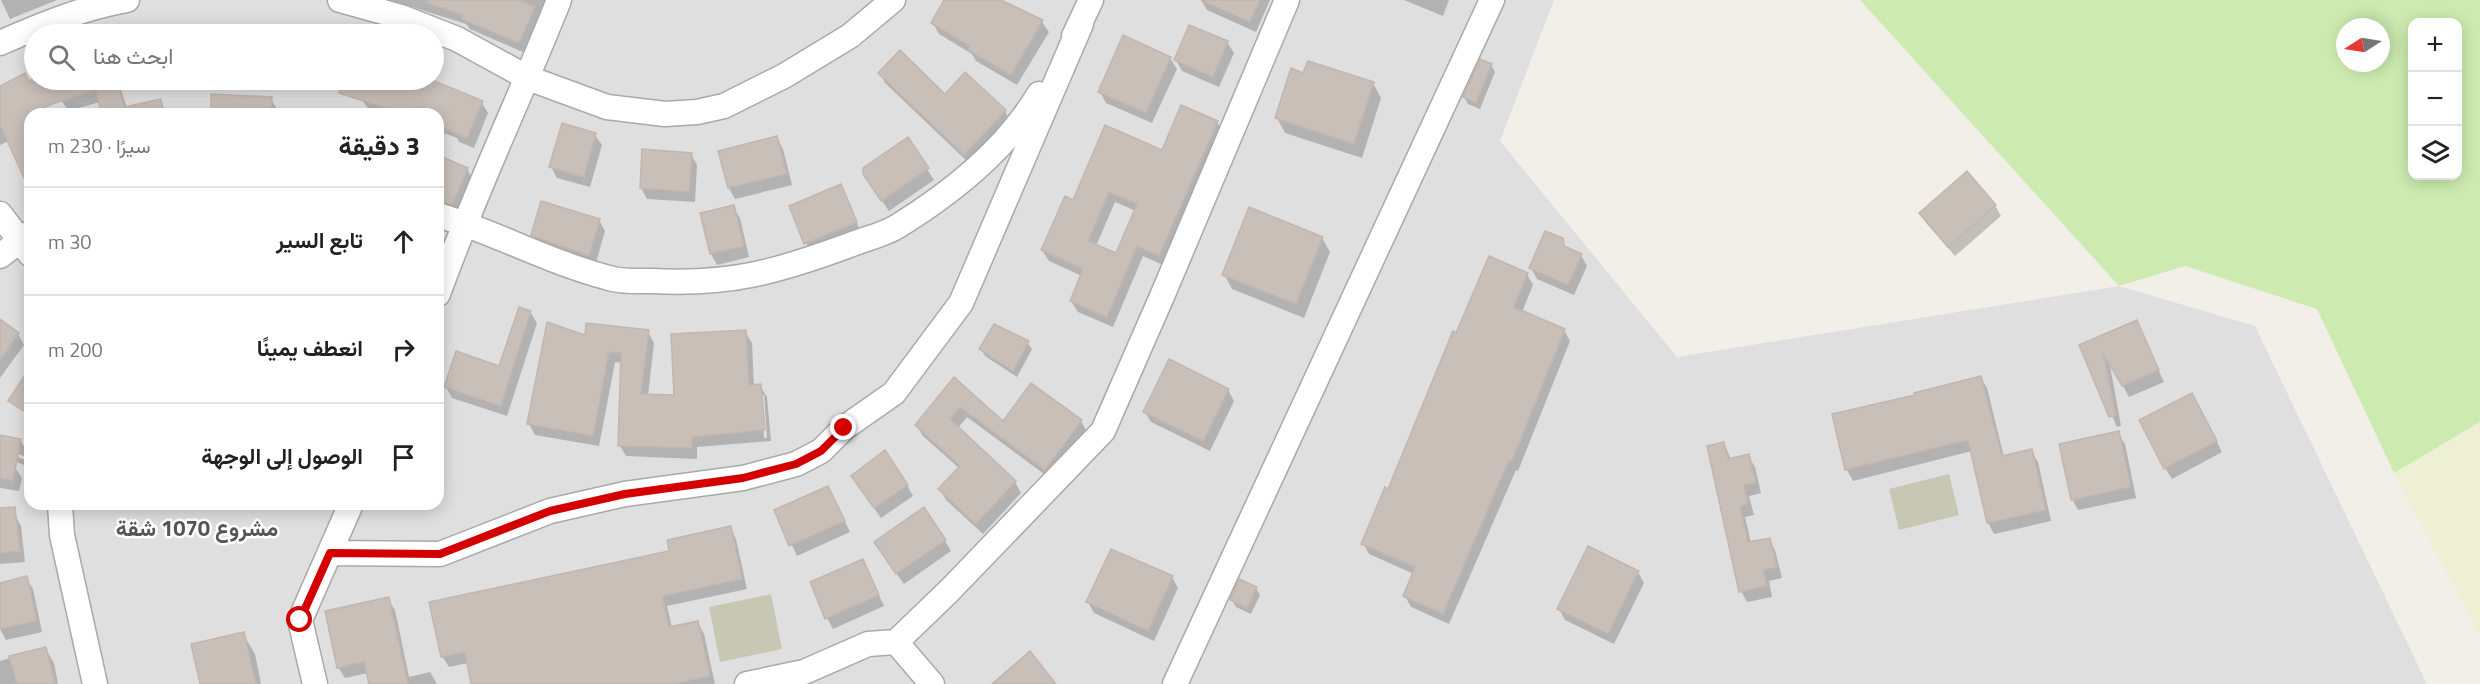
<!DOCTYPE html>
<html lang="ar">
<head>
<meta charset="utf-8">
<style>
	:root { --surface:#fff; --page:#f2f2f2; --text:#222; --muted:#767676; --line:#e0e0e0 }
	body { margin:0; font-family:"Titillium Web",Vazirmatn,sans-serif; background:var(--page); color:var(--text); direction:rtl }
	.controls { position:absolute; right:18px; top:18px; display:grid; overflow:hidden; border-radius:12px; box-shadow:0 3px 15px #0003 }
	.controls button { width:54px; height:54px; display:grid; place-items:center; padding:0; border:0; border-bottom:2px solid var(--line); background:var(--surface); color:var(--text); font:30px sans-serif }
	.compass { position:absolute; left:2336px; top:18px; width:54px; height:54px; border-radius:50%; background:var(--surface); box-shadow:0 3px 15px #0003; rotate:258deg }
	.stop { position:absolute; width:18px; height:18px; margin:-14px; border:4px solid #d40000; border-radius:50%; background:#fff }
	.stop.end { background:#d40000; border-color:#fff; box-shadow:0 2px 6px #0008 }
	.list { margin:0; padding:0; list-style:none }
	h2 { display:flex; justify-content:space-between; align-items:center; height:78px; margin:0; padding:0 24px; font-size:26px }
	h2 small { font-size:20px; font-weight:400; color:var(--muted) }
	.list li { display:grid; grid-template-columns:39px 1fr auto; gap:18px; align-items:center; box-sizing:border-box; height:108px; padding:0 24px; border-top:2px solid var(--line) }
	.list b { display:block; font-size:22px; white-space:nowrap }
	.list em { font-size:20px; font-style:normal; color:var(--muted) }
	.icon { flex:none; width:33px; height:33px; fill:none; stroke:currentColor; stroke-width:2; stroke-linecap:round; stroke-linejoin:round }
	.map { position:relative; flex:none; width:2480px; height:684px; overflow:hidden; direction:ltr }
	.search { position:absolute; background:var(--surface); box-shadow:0 3px 15px #0003; left:24px; top:24px; width:420px; height:66px; display:flex; align-items:center; gap:15px; box-sizing:border-box; padding:0 21px; border-radius:33px; color:var(--muted); font-size:22px }
	.panel { position:absolute; background:var(--surface); box-shadow:0 3px 15px #0003; left:24px; top:108px; width:420px; height:402px; border-radius:18px; direction:rtl }
	.map>svg:first-child { display:block }
</style>
</head>
<body>
<div class="map">
<svg width="2480" height="684" viewBox="0 0 2480 684">
	<rect width="100%" height="100%" fill="#f2efe9"/>
	<path fill="#e0dfdf" fill-rule="evenodd" d="M0,0h1554l-54,141 177,216 442,-71 136,40 172,358h-2427zM34,34h400v46h-400zM30,114h408v390h-408z"/>
	<path fill="#c7c7b4" d="M1949,474l10,41 -60,15 -10,-41z
		M771,594l11,55 -62,13 -11,-55z"/>
	<path fill="#eef0d5" d="M2480,422v214l-86,-163z"/>
	<path fill="#cdebb0" fill-rule="evenodd" d="M1860,0h620v422l-86,51 -77,-164 -132,-43 -66,20zM2412,22h46v154h-46zM2345,27h36v36h-36z"/>
	<path fill="#0003" fill-rule="evenodd" d="M1,0h56l-47,19z
		M390,0h158l-23,53 -55,-24 -4,-5z
		M946,0h52l44,22 7,10 -32,53 -41,-24 -4,-7 -33,-20 -6,-11z
		M1201,0h69l-14,32 -49,-22z
		M1404,0h45l-6,16z
		M245,29l61,5h-62z
		M1227,42l7,11 -15,34 -37,-16 -6,-11z
		M1170,58l7,11 -25,54 -46,-20 -6,-11z
		M1491,65l4,7 -15,37 -12,-5 -4,-7z
		M880,73l65,23 60,15 5,10 -40,43 -85,-81z
		M55,80h63l9,28 33,-7 7,13h-64l-3,-12 -32,9 -6,-10z
		M266,80h43l-1,3z
		M347,80h81l54,23 6,10 -14,35 -15,-6 -2,-4 -19,-7v-17h-59l-9,-3z
		M1373,83l8,15 -19,60 -77,-25 -8,-15z
		M31,86l15,28h-16v74l-21,-47 -9,4v-57z
		M271,99l6,10v5h-65z
		M1217,122l6,11 -58,133 -22,-10 -30,71 -35,-15 -7,-11 11,-25 -33,-15 -7,-11 32,-49zM1115,202l21,9 -19,44 -21,-9z
		M595,135l7,10 -12,42 -33,-9 -6,-11z
		M777,138l6,11 9,36 -57,14 -6,-11z
		M908,139l26,41 -45,31 -18,-26z
		M691,154l6,11 -2,37 -48,-3 -6,-11z
		M438,157l29,12 6,11 -15,35 -20,-9z
		M846,197l15,36 -49,21 -6,-11z
		M1995,205l6,11 -46,40 -28,-32 -6,-11z
		M733,207l7,11 9,39 -32,8 -6,-11 -9,-39z
		M599,220l6,11 -10,35 -56,-20 -6,-11z
		M1322,238l8,14 -26,66 -72,-29 -8,-15z
		M1562,240l5,9 14,6 6,11 -13,29 -37,-16 -6,-11z
		M1527,274l6,11 -11,27 42,18 6,11 -52,130 -2,-1 -67,154 -38,-17 -6,-11 9,-22 -45,-20 -6,-11 26,-52 68,-156z
		M530,312l7,11 -30,93 -55,-18 -6,-11 54,-20z
		M0,321l18,13 6,11 -24,33z
		M2136,322l28,60 -35,15 -20,-37 12,66 -4,1 -36,-81z
		M648,332l6,11 -6,53 27,1 70,-65 7,11 2,43h6l7,11 4,44 -74,6v12l-71,-3 -6,-10 2,-83 -7,-1 -16,84 -64,-11 -6,-11 57,-87zM761,395h3l3,43h-3z
		M1027,342l5,7 -15,28 -32,-21 -4,-7z
		M1981,378l6,10 17,69 27,-6 7,11 13,59 -57,13 -6,-11 -16,-72 -119,30 -6,-11 -13,-55 83,-19z
		M954,379l50,44 77,-2 6,11 -35,48 -85,-63 -9,11 57,54 6,11 -38,41 -37,-34 -6,-11 20,-20 -37,-33 -7,-11z
		M1228,390l6,11 -24,50 -59,-29 -6,-10z
		M2198,405l24,47 -50,27 -7,-11z
		M2118,433l7,11 11,54 -58,12 -6,-11z
		M0,436l20,4 7,11 -1,6 -26,-11z
		M1724,443l7,17 17,-4 7,11 6,26 -12,3 5,19 -9,2 6,26 18,-4 6,11 7,28 -13,3 3,16 -25,5 -6,-11z
		M0,449l25,11v-2l-1,7 -24,-10z
		M0,465l15,2 7,11 -3,13 -19,-3z
		M907,485l6,11 -32,22 -22,-31z
		M834,499l16,33 -53,24 -21,-46z
		M15,515l6,11 4,36 -25,2v-47z
		M730,528l6,11 11,50 -80,17 5,22 26,-5 6,11 11,50h-242l-5,-21 -19,4 -7,-11 229,-104z
		M945,541l6,10 -47,33 -22,-31z
		M868,572l16,34 -51,23 -6,-11z
		M1638,572l6,11 -30,61 -49,-24 -6,-11z
		M1172,577l6,11 -24,53 -60,-28 -6,-11z
		M26,578l7,11 9,43 -36,8 -6,-11v-45z
		M1256,588l4,7 -9,19 -15,-7 -4,-7z
		M388,599l7,11 14,67 21,-5 7,12h-66l-3,-11 -23,5 -7,-11z
		M243,634l12,20 6,30h-60z
		M45,648l9,15 4,21h-58v-23z"/>
	<path fill="#c7bfb8" stroke="#c4b6ab" stroke-width="1.5" fill-rule="evenodd" d="M427,0h92l16,7 -16,36 -57,-24 1,-4 -36,-12z
		M944,0h57l42,20 -32,55 -43,-25 2,-4 -39,-23z
		M1201,0h59l-10,22z
		M1189,25l39,16 -15,36 -39,-17z
		M1123,35l48,22 -25,56 -48,-21z
		M900,50l45,44 20,-22 41,38 -42,45 -86,-82z
		M1480,59l12,5 -16,39 -13,-6z
		M1308,61l66,21 -20,62 -79,-26 16,-50 12,5z
		M25,73l3,7h91l1,3 -3,1 8,23 36,-8 3,15h-63l-5,-24 -44,14 -22,10v77l-30,-66v-39z
		M343,80h89l51,21 -16,37 -29,-12v-12h-27l-12,-5 -1,3 -59,-19z
		M211,94l61,3 -1,17h-60z
		M1181,105l37,16 -59,135 -22,-10 -30,71 -37,-16 13,-32 -42,-19 24,-54 8,4 32,-75 57,25zM1109,192l28,12 -21,49 -28,-12z
		M562,123l34,10 -12,44 -35,-10z
		M777,136l10,38 -59,14 -10,-37z
		M908,137l21,31 -48,33 -18,-27v-6z
		M642,149l50,4 -3,39 -49,-4z
		M438,155l30,13 -16,37 -14,-5z
		M1967,171l29,34 -48,42 -29,-34z
		M841,184l16,38 -53,22 -15,-38z
		M541,201l59,18 -11,37 -58,-21z
		M734,205l10,41 -34,8 -10,-41z
		M1249,207l74,30 -27,67 -74,-29z
		M1545,231l18,7 1,8 18,8 -14,31 -39,-17z
		M1489,256l39,17 -14,34 51,22 -53,132 -3,-1 -66,154 -40,-18 12,-29 -54,-23 24,-57 3,2 65,-158 3,2z
		M519,307l12,4 -30,95 -57,-19 12,-36 43,15z
		M0,319l19,14 -19,27z
		M2137,320l22,50 -37,16 -19,-33 13,62 -7,2 -30,-72z
		M547,322l38,13 1,-12 63,7 -8,64 33,1 -3,-61 75,-4 3,55 12,-1 4,46 -73,7v11l-74,-2 3,-93 -12,-1 -16,84 -66,-12z
		M994,324l35,17 -16,30 -34,-22z
		M1169,359l60,30 -26,52 -60,-29z
		M30,367v48l-22,-14z
		M1981,376l21,80 30,-7 14,61 -59,13 -19,-83 -123,30 -13,-56 83,-19 -1,-2z
		M954,377l49,44 28,-38 51,37 -37,50 -85,-63 -10,12 66,62 -40,43 -38,-35 22,-23 -45,-41z
		M2192,393l25,48 -53,28 -25,-49z
		M2119,431l12,56 -60,13 -12,-56z
		M0,435l21,4 -8,42 -13,-3z
		M1724,442l4,17 21,-5 7,29 -12,2 4,19 -8,2 8,36 22,-4 7,29 -14,3 4,16 -28,6 -32,-146z
		M885,450l23,35 -34,23 -23,-32z
		M828,486l17,35 -56,25 -15,-36z
		M15,507l5,44 -20,2v-45z
		M924,507l22,33 -50,34 -22,-32z
		M731,526l11,53 -80,17 7,31 29,-6 12,55 -37,8h-202l-6,-32 -24,5 -12,-55 240,-51 -2,-11z
		M1588,546l51,25 -31,63 -51,-25z
		M1111,549l62,27 -25,55 -62,-29z
		M863,559l16,36 -54,24 -15,-37z
		M27,576l10,45 -37,8v-46z
		M1239,579l18,8 -10,21 -17,-8z
		M389,597l19,87h-39l-5,-22 -27,6 -12,-57z
		M244,632l12,52h-56l-9,-40z
		M46,647l9,37h-38l-8,-28z
		M1030,651l26,33h-64z"/>
	<g fill="none" stroke-linecap="round" stroke-linejoin="round">
		<g stroke="#a9a9a9" stroke-width="27">
			<path id="minor" d="M340,0l61,17 56,22 71,39 79,29 58,7 32,-2 27,-6 60,-30 66,-40 43,-36
				M1074,36l17,-36
				M0,43c41,-18 82,-35 127,-43
				M0,214l30,40
				M438,215c59,18 114,49 175,64 12,3 27,2 40,2 77,4 123,-9 194,-35 17,-7 37,-11 51,-20 55,-34 108,-76 141,-132
				M0,256l30,-23
				M438,294c36,-100 82,-196 121,-294
				M60,504l2,31 33,149
				M330,553l110,1 110,-43 75,-17 118,-16 53,-14 25,-13 23,-23 50,-35 67,-90 120,-279
				M896,642l36,42
				M315,684l-15,-64 51,-116
				M747,684l57,-12 64,-28 28,-2 54,-52 153,-159 60,-137 124,-294
				M1175,684l317,-684"/>
		</g>
		<use href="#minor" stroke="#fff" stroke-width="24"/>
	</g>
	<g fill="none" stroke-linecap="round" stroke-linejoin="round">
		<path stroke="#d40000" stroke-width="8" d="M300,620l30,-67 110,1 110,-43 75,-17 118,-16 53,-14 25,-13 23,-23"/>
	</g>
	<g text-anchor="middle" dominant-baseline="central" stroke-width="5" stroke-linejoin="round" paint-order="stroke">
		<g font-size="22" font-weight="bold" fill="#555" stroke="#fff">
			<text x="197" y="528">مشروع 1070 شقة</text>
		</g>
	</g>
</svg>
<div class="controls">
<button>+</button>
<button>−</button>
<button><svg class="icon" aria-label="layers" viewBox="0 0 24 24"><path d="M12 4l9 5-9 5-9-5zM3 14l9 5 9-5"/></svg></button>
</div>
<svg class="compass" viewBox="-18 -18 36 36"><path d="M0-13l5 13h-10z" fill="#e53935"/><path d="M0 13l5-13h-10z" fill="#767676"/></svg>
<div class="stop" style="left:300px;top:620px"></div>
<div class="stop end" style="left:844px;top:428px"></div>
<div class="search"><svg class="icon" aria-label="search" viewBox="0 0 24 24"><circle cx="10" cy="10" r="6"/><path d="M15 15l6 6"/></svg>ابحث هنا</div>
<section class="panel">
<h2>3 دقيقة<small>سيرًا · 230 m</small></h2>
<ul class="list">
<li><svg class="icon" aria-label="ahead" viewBox="0 0 24 24"><path d="M12 20V5M6 11l6-6 6 6"/></svg><div><b>تابع السير</b></div><em>30 m</em></li>
<li><svg class="icon" aria-label="right" viewBox="0 0 24 24"><path d="M7 20v-9h11M14 6l5 5-5 5"/></svg><div><b>انعطف يمينًا</b></div><em>200 m</em></li>
<li><svg class="icon" aria-label="arrive" viewBox="0 0 24 24"><path d="M6 21V4h12l-3 4 3 4H6"/></svg><div><b>الوصول إلى الوجهة</b></div></li>
</ul>
</section>
</div>
</body>
</html>
